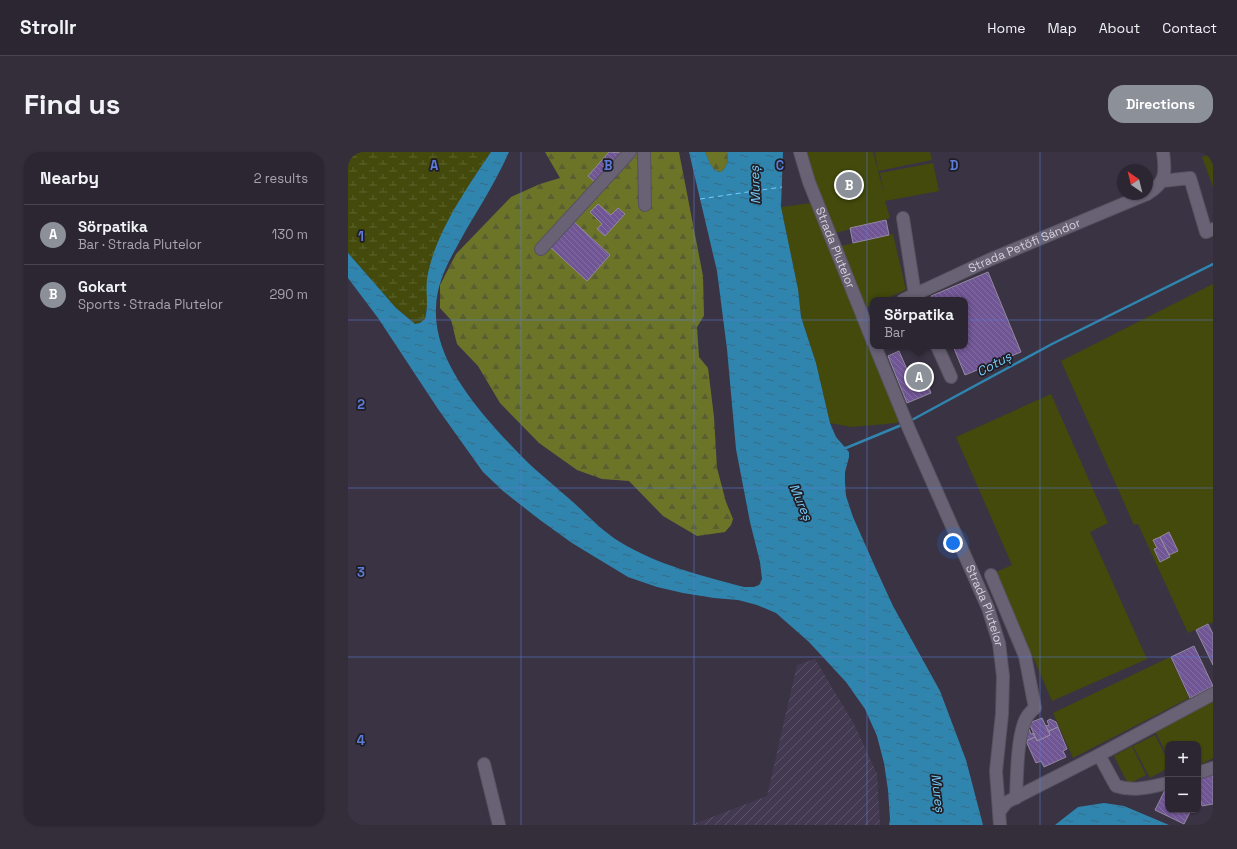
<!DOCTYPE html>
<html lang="en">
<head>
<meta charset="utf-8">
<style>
	:root { --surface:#2c2633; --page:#342e3b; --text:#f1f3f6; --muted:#a6a5ac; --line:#48434e; --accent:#8c9099 }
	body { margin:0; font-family:"Space Grotesk",sans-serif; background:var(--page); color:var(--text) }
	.controls { position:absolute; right:12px; bottom:12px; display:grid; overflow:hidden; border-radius:8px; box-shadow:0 1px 3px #0004 }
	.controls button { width:36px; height:36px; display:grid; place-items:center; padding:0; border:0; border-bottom:1px solid var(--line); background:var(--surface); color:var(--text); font:20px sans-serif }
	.compass { position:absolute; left:769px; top:12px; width:36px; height:36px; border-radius:50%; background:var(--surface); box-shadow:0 1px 3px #0004; rotate:325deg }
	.you { position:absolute; left:605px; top:391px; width:14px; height:14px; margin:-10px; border:3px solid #fff; border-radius:50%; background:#1a73e8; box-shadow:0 0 0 6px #1a73e833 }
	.badge { display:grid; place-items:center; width:26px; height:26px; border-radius:50%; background:var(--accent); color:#fff; font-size:13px; font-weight:700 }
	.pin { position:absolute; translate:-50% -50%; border:2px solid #fff; box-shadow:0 1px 4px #0006 }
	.popup { position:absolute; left:522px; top:145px; width:98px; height:52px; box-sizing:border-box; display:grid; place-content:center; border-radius:8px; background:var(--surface); filter:drop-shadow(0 1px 3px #0005); font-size:13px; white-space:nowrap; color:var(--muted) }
	.popup b { font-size:15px; color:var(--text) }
	.popup::after { content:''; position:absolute; left:50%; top:100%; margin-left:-8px; border:8px solid transparent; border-top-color:var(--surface) }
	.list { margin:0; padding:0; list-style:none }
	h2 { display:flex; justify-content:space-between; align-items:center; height:52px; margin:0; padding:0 16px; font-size:17px }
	h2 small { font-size:13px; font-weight:400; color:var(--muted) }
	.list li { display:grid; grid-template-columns:26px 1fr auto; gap:12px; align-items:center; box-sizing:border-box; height:60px; padding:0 16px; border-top:1px solid var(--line) }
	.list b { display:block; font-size:15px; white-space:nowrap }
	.list p { margin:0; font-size:13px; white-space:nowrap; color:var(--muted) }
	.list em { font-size:13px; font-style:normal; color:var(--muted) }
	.map { position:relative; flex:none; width:865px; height:673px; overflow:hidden; border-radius:16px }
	header { display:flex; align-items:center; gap:24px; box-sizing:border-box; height:56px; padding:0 20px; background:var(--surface); border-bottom:1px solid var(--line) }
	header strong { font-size:19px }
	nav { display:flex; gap:22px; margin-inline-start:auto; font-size:14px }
	.intro { display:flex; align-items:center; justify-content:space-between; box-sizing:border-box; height:96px; padding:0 24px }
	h1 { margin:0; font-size:28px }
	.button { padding:10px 18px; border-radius:16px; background:var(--accent); color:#fff; font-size:14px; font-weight:700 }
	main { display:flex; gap:24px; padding:0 24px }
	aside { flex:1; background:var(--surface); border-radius:16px; box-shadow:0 1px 3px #0004 }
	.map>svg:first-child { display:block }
</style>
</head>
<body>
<header>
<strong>Strollr</strong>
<nav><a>Home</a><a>Map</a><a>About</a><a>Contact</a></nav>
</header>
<div class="intro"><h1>Find us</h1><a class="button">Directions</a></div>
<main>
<aside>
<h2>Nearby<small>2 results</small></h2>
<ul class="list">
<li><span class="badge">A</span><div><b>Sörpatika</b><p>Bar · Strada Plutelor</p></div><em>130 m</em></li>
<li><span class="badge">B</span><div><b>Gokart</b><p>Sports · Strada Plutelor</p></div><em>290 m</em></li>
</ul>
</aside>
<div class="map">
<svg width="865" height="673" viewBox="0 0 865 673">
	<defs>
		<pattern id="industrial-furrows" width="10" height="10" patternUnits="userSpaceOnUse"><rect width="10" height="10" fill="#433a51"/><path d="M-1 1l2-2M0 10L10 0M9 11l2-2" fill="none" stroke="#5d5569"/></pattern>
		<pattern id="forest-firs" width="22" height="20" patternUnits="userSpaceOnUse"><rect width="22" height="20" fill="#6c7527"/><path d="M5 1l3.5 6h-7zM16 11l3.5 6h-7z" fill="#5a5f32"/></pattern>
		<pattern id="wetland-marsh" width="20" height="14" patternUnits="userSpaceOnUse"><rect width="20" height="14" fill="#434a0b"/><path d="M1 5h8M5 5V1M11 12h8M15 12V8" fill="none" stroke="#5d632e"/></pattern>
		<pattern id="water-ripples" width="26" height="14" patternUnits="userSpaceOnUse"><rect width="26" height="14" fill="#3085ae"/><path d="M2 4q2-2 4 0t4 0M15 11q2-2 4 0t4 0" fill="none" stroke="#366c88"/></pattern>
		<pattern id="building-back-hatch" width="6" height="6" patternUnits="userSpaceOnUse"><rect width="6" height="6" fill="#715695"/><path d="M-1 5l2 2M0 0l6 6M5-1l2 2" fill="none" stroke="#846da3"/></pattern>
	</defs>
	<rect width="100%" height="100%" fill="#3a3344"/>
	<path fill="url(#industrial-furrows)" d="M467,507l39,65 23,50 3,51h-189l76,-29 30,-131z"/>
	<path fill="#434a0b" d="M455,0h70l11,42 -4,-21 53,-10 6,28 -54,10 5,17 -54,15z
		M527,0h55l2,8 -54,11z
		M865,1v34l-11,-30z
		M464,51l90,217 -5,3 -46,4 -21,-4 -14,-60 -15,-46 -3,-28 -17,-82z
		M545,82l13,56 -24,10h-9v4l-9,4 -23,-62z
		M865,132v338l-25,11 -50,-109 -4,1 -73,-164z
		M703,242l57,129 -18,9 57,127 -95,42 -56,-129 16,-7 -56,-128z
		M822,505l19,41 -116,60 -20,-45z
		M865,546v60l-15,8v-22h-30v13l-14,-28z
		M807,583l13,26v7l-18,10 -17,-32z
		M784,594l14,29 -18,9 -14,-28z"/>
	<path fill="url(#forest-firs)" d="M197,0h134l24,124 1,40 -7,11 2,30 9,11 6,49 3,51 9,34 7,17 -2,6 -6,7 -28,4 -34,-20 -34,-35 -27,-2 -25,-9 -38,-27 -39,-40 -22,-37 -21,-22 -6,-24 -11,-12v-23l16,-31 55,-57 29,-13 20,-6z
		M357,0h22c1,9 1,14 -6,20 -10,-1 -12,-11 -16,-20z"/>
	<path fill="url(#wetland-marsh)" d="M0,0h143l-18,27 -26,44 -20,58v24l-2,14 -5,4 -5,1 -19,-16 -48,-55z"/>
	<path fill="url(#water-ripples)" d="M143,0h18c-12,27 -28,53 -43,78 -13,24 -29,48 -30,77 -3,49 36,96 67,130 11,11 21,23 33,33 10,9 20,17 30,26 18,15 34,34 54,46 38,23 82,34 124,45h10l5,-2 3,-6 -2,-17 -10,-40 -14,-73 -9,-100 -10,-78 -28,-119h16c4,8 6,19 16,20 7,-6 7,-11 6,-20h56l-2,55 17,82 3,28 15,46 14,60 6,14 13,15v5l-4,15v11l1,13 7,21 23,52 17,37 47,85 26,69 17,65h-94l1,-6 -2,-29 -4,-27 -7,-27 -12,-27 -19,-27 -37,-40 -33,-29 -19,-8 -19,-5 -24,-2 -31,-5 -26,-6 -29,-10 -56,-34 -32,-23 -37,-29 -20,-19 -45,-63 -60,-91 -30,-40v-25l48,55 19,16 5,-1 5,-4c1,-5 2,-10 2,-15 0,-8 -1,-17 0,-25 7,-44 39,-90 64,-127z
		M756,651l20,3 45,19h-114l23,-18z"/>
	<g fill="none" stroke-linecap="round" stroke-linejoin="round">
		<path stroke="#3085ae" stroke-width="2.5" d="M562,269l142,-77 161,-80
			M496,296h2l58,-24"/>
		<path stroke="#75cbf9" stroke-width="1" stroke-dasharray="5 4" stroke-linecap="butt" d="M352,47l82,-12"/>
	</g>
	<path fill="url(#building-back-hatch)" stroke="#928a9e" d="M261,0l12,1 -26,29 -7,-6z
		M250,52l13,11 7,-7 7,6 -20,22 -8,-7 5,-5 -12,-12z
		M224,68l38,35 -23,26 -38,-35z
		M538,68l3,15 -36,8 -3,-15z
		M640,120l33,80 -56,23 -12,-29h12v-46h-32l-2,-4z
		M551,199l10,23 3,-2 -3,-6 10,-4 2,5 5,-2 4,11 -5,2 6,15 -24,10 -19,-47z
		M821,380l9,19 -9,4 -9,-18z
		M812,385l10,20 -10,5 -6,-13 3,-1 -4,-8z
		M860,472l5,10v31l-17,-35z
		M846,494l19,40 -23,12 -19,-41z
		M694,566l8,17 -13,6 -8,-18z
		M702,567l6,3 2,5 -9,4 -3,-5 3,-1 -2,-4z
		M710,575l9,22 -4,2 3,6 -22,10 -3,-6 -5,2 -10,-22 9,-4 2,4 13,-6 -1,-4z
		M681,577l2,5 3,-1 1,4 -9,4 -2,-4 2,-6z
		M865,623v29l-11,2 -4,-17v-7l2,-4z
		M818,636l2,1v21h23l-7,14 -29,-14z"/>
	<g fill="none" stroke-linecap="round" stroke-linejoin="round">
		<g stroke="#57525f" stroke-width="14">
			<g id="minor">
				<path d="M296,0l1,53"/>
				<path id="s1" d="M452,0l9,30 64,160"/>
				<path d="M814,29l28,-3 16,54 7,-3"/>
				<path d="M799,42c19,-11 19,-21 16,-42"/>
				<path d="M555,66l12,77 2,5"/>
				<path d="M193,97l89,-97"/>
				<path id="s2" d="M555,148l86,-40 158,-66"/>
				<path id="s3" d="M527,194l34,83 79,179 11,35 4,33 -1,38 -6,57 4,54"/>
				<path d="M589,194l14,31"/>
				<path d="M643,423l34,81 10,52c-5,4 -9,9 -11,15 -7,20 -7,53 -8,75"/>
				<path d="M751,603l114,-61"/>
				<path d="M136,612l15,61"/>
				<path d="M850,621l15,-5"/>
				<path d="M651,660l8,-10 92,-47 17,31c18,6 34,1 52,-3"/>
			</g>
		</g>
		<use href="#minor" stroke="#696275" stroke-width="12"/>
	</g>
	<path fill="none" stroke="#5d7cd9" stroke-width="1" stroke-opacity="0.55" d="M173,0v673M346,0v673M519,0v673M692,0v673M0,168h865M0,336h865M0,505h865"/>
	<g text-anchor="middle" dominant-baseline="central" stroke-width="3.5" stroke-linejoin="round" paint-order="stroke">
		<g font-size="12" fill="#d5d1db" stroke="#201d24">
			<text stroke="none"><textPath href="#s2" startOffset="133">Strada Petöfi Sándor</textPath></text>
			<text stroke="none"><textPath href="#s1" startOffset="102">Strada Plutelor</textPath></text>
			<text stroke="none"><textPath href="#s3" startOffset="282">Strada Plutelor</textPath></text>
		</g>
		<g font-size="13" font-style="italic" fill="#75cbf9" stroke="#201d24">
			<text transform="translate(407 33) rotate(-92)">Mureș</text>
			<text transform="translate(646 212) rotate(-28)">Cotuș</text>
			<text transform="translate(453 350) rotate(67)">Mureș</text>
			<text transform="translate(590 641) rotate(83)">Mureș</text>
		</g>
	</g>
	<g font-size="13" text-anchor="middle" font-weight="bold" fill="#5d7cd9" stroke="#201d24" stroke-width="3.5" stroke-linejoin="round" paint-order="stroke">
		<text x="86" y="18">A</text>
		<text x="260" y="18">B</text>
		<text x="432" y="18">C</text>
		<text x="606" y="18">D</text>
		<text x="13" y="89">1</text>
		<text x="13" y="257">2</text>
		<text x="13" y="425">3</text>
		<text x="13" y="593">4</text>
	</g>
</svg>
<div class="controls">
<button>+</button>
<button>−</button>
</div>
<svg class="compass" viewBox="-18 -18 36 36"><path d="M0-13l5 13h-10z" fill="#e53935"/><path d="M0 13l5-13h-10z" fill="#a6a5ac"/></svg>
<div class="you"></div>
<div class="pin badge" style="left:571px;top:225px">A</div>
<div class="popup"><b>Sörpatika</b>Bar</div>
<div class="pin badge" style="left:501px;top:33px">B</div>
</div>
</main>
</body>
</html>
